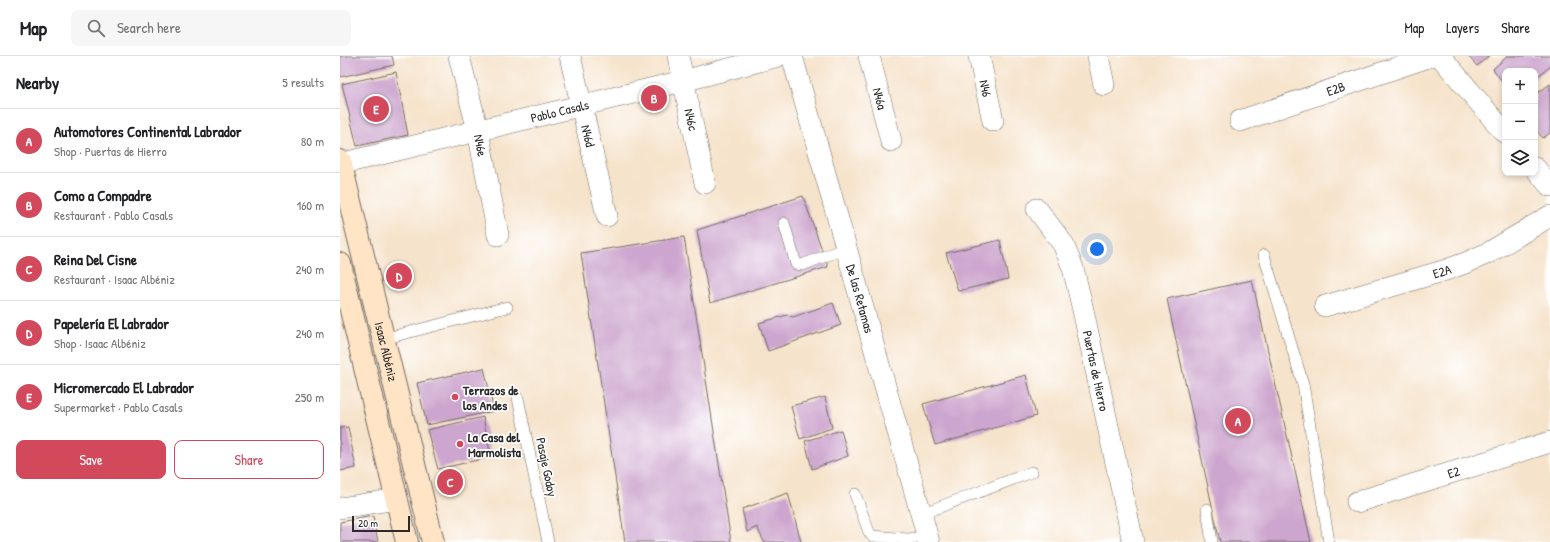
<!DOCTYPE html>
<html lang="en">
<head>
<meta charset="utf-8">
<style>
	:root { --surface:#fff; --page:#f6f6f6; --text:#202124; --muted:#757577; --line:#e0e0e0; --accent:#d1495b }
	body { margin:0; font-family:"Patrick Hand",sans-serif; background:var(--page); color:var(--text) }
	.controls { position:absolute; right:12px; top:12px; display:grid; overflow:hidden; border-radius:8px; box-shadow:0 2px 6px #0003 }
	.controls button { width:36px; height:36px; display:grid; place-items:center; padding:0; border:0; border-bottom:1px solid var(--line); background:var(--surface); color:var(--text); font:20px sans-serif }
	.scale { position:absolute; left:12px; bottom:10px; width:58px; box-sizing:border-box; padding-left:4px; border:2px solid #2b2b2b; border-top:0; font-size:11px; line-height:14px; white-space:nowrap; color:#2b2b2b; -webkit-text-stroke:3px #fff; paint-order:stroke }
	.you { position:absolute; left:757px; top:193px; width:14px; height:14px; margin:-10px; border:3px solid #fff; border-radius:50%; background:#1a73e8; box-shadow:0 0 0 6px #1a73e833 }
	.badge { display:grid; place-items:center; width:26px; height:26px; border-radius:50%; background:var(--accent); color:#fff; font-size:13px; font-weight:700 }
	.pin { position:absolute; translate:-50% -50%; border:2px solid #fff; box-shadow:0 1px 4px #0006 }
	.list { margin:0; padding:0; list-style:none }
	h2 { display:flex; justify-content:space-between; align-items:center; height:52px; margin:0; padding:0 16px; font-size:17px }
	h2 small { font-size:13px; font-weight:400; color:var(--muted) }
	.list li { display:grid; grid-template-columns:26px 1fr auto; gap:12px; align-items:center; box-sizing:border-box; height:64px; padding:0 16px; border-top:1px solid var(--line) }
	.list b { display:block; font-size:15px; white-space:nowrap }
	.list p { margin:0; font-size:13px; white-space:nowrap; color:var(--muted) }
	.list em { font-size:13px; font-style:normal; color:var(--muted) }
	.actions { display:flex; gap:8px; padding:12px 16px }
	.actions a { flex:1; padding:9px 0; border:1px solid var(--accent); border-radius:8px; text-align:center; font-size:14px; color:var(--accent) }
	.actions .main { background:var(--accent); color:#fff }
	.icon { flex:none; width:22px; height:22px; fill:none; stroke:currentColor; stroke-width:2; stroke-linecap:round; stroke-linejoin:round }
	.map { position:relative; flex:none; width:1210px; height:486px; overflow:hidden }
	header { display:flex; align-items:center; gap:24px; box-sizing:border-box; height:56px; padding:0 20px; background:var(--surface); border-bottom:1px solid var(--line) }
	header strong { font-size:19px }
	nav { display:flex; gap:22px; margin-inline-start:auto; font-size:14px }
	.search { width:280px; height:36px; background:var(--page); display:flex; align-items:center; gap:10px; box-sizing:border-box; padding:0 14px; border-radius:8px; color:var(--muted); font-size:15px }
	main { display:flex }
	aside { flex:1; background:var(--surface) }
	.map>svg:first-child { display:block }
</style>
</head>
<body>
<header>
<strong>Map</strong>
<div class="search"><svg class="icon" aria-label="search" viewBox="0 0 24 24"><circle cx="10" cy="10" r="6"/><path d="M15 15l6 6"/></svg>Search here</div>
<nav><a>Map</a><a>Layers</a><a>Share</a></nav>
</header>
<main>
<aside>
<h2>Nearby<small>5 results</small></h2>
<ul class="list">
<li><span class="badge">A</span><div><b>Automotores Continental Labrador</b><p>Shop · Puertas de Hierro</p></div><em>80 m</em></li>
<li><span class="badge">B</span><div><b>Como a Compadre</b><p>Restaurant · Pablo Casals</p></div><em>160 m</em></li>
<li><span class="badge">C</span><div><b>Reina Del Cisne</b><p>Restaurant · Isaac Albéniz</p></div><em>240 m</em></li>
<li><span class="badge">D</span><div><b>Papelería El Labrador</b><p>Shop · Isaac Albéniz</p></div><em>240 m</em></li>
<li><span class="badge">E</span><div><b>Micromercado El Labrador</b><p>Supermarket · Pablo Casals</p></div><em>250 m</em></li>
</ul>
<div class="actions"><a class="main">Save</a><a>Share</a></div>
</aside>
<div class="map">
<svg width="1210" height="486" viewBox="0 0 1210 486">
	<rect width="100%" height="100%" fill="#fff"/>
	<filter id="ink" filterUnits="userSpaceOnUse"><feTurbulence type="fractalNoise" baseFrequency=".025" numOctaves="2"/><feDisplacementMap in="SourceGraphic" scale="8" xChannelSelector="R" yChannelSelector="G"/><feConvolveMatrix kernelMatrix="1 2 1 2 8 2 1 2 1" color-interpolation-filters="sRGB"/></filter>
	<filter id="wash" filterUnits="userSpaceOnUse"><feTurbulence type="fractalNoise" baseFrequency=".012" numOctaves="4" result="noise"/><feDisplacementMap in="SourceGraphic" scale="16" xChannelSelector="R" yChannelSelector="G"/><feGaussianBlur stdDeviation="0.9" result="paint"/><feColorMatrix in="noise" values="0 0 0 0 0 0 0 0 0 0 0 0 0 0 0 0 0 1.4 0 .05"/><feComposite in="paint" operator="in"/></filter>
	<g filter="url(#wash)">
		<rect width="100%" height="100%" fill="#f6e3cb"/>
		<g id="blocks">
			<path fill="#cda6cf" d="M0,0h52l2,9 -54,12z
				M1128,0h21l-12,10z
				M1168,0h42v11l-15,11v-7h-30v14l-12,-16z
				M56,16l12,63 -51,11 -15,-62z
				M1210,28v49l-7,5 -8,-9v-34z
				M463,140l25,71 -118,36 -13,-73z
				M344,181l47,305h-106l-44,-289z
				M660,184l8,39 -50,12 -12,-38z
				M912,224l59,262h-91l-53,-243z
				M493,247l8,22 -73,26 -9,-28 28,-8 6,2z
				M144,312l10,43 -67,14 -10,-42z
				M686,319l10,41 -101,29 -12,-41z
				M485,341l7,31 -32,11 -9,-33z
				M143,361l8,40 -53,12 -11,-39z
				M8,371l8,41 -16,3v-43z
				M501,374l7,26 -36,13 -7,-28z
				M448,437l13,49h-37l-7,-15 -10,5 -5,-23z
				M33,460l5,26h-38v-20z"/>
		</g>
	</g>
	<g filter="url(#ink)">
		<use href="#blocks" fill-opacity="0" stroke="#726b63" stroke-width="1"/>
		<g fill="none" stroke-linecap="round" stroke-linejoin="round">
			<g stroke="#726b63" stroke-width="12">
				<path id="lane" d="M444,167l12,41 6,1 44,-17
					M924,199l39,129 26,158
					M43,283l124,-32
					M178,342l30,144
					M515,438l14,38 3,4 36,3 20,-2
					M867,453l5,33
					M581,458l111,-42"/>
			</g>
			<g stroke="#726b63" stroke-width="22">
				<g id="street">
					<path id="s1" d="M119,0l19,75 20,104"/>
					<path id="s2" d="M230,0l37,160"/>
					<path id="s3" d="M338,0l27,127"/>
					<path id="s4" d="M452,0l137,486"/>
					<path id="s5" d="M529,0l22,85"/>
					<path id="s6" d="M639,0l14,65"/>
					<path d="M758,0l6,29"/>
					<path d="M1100,0l65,77"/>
					<path id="s7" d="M900,65l191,-65"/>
					<path id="s8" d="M0,108l343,-83 95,-25"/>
					<path d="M1195,112l15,18"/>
					<path id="s9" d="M697,153l26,35 10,24 10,42 50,232"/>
					<path id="s10" d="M985,250l121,-36 22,-8 22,-10 60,-36"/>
					<path id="s11" d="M1017,446l193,-60"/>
					<path d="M0,452l57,-9"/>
				</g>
			</g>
			<g stroke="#726b63" stroke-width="24">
				<g id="secondary">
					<path id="s12" d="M0,105l93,381"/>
					<path d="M0,208l67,278"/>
				</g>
			</g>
			<use href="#lane" stroke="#fff" stroke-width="11"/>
			<use href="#street" stroke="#fff" stroke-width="21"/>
			<use href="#secondary" stroke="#ffe4c6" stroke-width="22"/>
		</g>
	</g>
	<g fill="#d1495b" stroke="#fff" stroke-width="1.5">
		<circle cx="115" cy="341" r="4"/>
		<circle cx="120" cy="388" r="4"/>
	</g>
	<g text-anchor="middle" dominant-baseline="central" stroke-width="3.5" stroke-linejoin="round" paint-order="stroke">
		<g font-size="13" fill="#2b2b2b" stroke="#fff">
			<text stroke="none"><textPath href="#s6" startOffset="33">N46</textPath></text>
			<text stroke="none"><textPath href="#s7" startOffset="101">E2B</textPath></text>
			<text stroke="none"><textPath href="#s5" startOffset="44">N46a</textPath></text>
			<text stroke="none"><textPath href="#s8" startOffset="226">Pablo Casals</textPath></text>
			<text stroke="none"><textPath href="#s3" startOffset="65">N46c</textPath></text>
			<text stroke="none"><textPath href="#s2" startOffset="82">N46d</textPath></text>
			<text stroke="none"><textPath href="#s1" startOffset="92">N46e</textPath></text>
			<text stroke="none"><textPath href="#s10" startOffset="122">E2A</textPath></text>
			<text stroke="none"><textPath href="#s4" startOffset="252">De las Retamas</textPath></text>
			<text stroke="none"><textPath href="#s12" startOffset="196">Isaac Albéniz</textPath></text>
			<text stroke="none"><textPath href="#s9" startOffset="175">Puertas de Hierro</textPath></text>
			<text transform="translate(207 411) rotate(78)">Pasaje Godoy</text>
			<text stroke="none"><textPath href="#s11" startOffset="101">E2</textPath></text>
		</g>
		<g font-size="13" font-weight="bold" fill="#2b2b2b" stroke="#fff" text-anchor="start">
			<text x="123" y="334">Terrazos de<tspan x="123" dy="15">los Andes</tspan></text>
			<text x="128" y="381">La Casa del<tspan x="128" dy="15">Marmolista</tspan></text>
		</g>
	</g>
</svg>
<div class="controls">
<button>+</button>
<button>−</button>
<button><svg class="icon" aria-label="layers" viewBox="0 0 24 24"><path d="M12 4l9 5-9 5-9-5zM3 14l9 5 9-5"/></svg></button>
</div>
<div class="scale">20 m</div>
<div class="you"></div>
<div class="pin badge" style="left:898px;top:365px">A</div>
<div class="pin badge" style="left:314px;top:42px">B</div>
<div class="pin badge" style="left:110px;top:426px">C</div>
<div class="pin badge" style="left:59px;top:220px">D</div>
<div class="pin badge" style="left:36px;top:53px">E</div>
</div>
</main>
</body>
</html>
